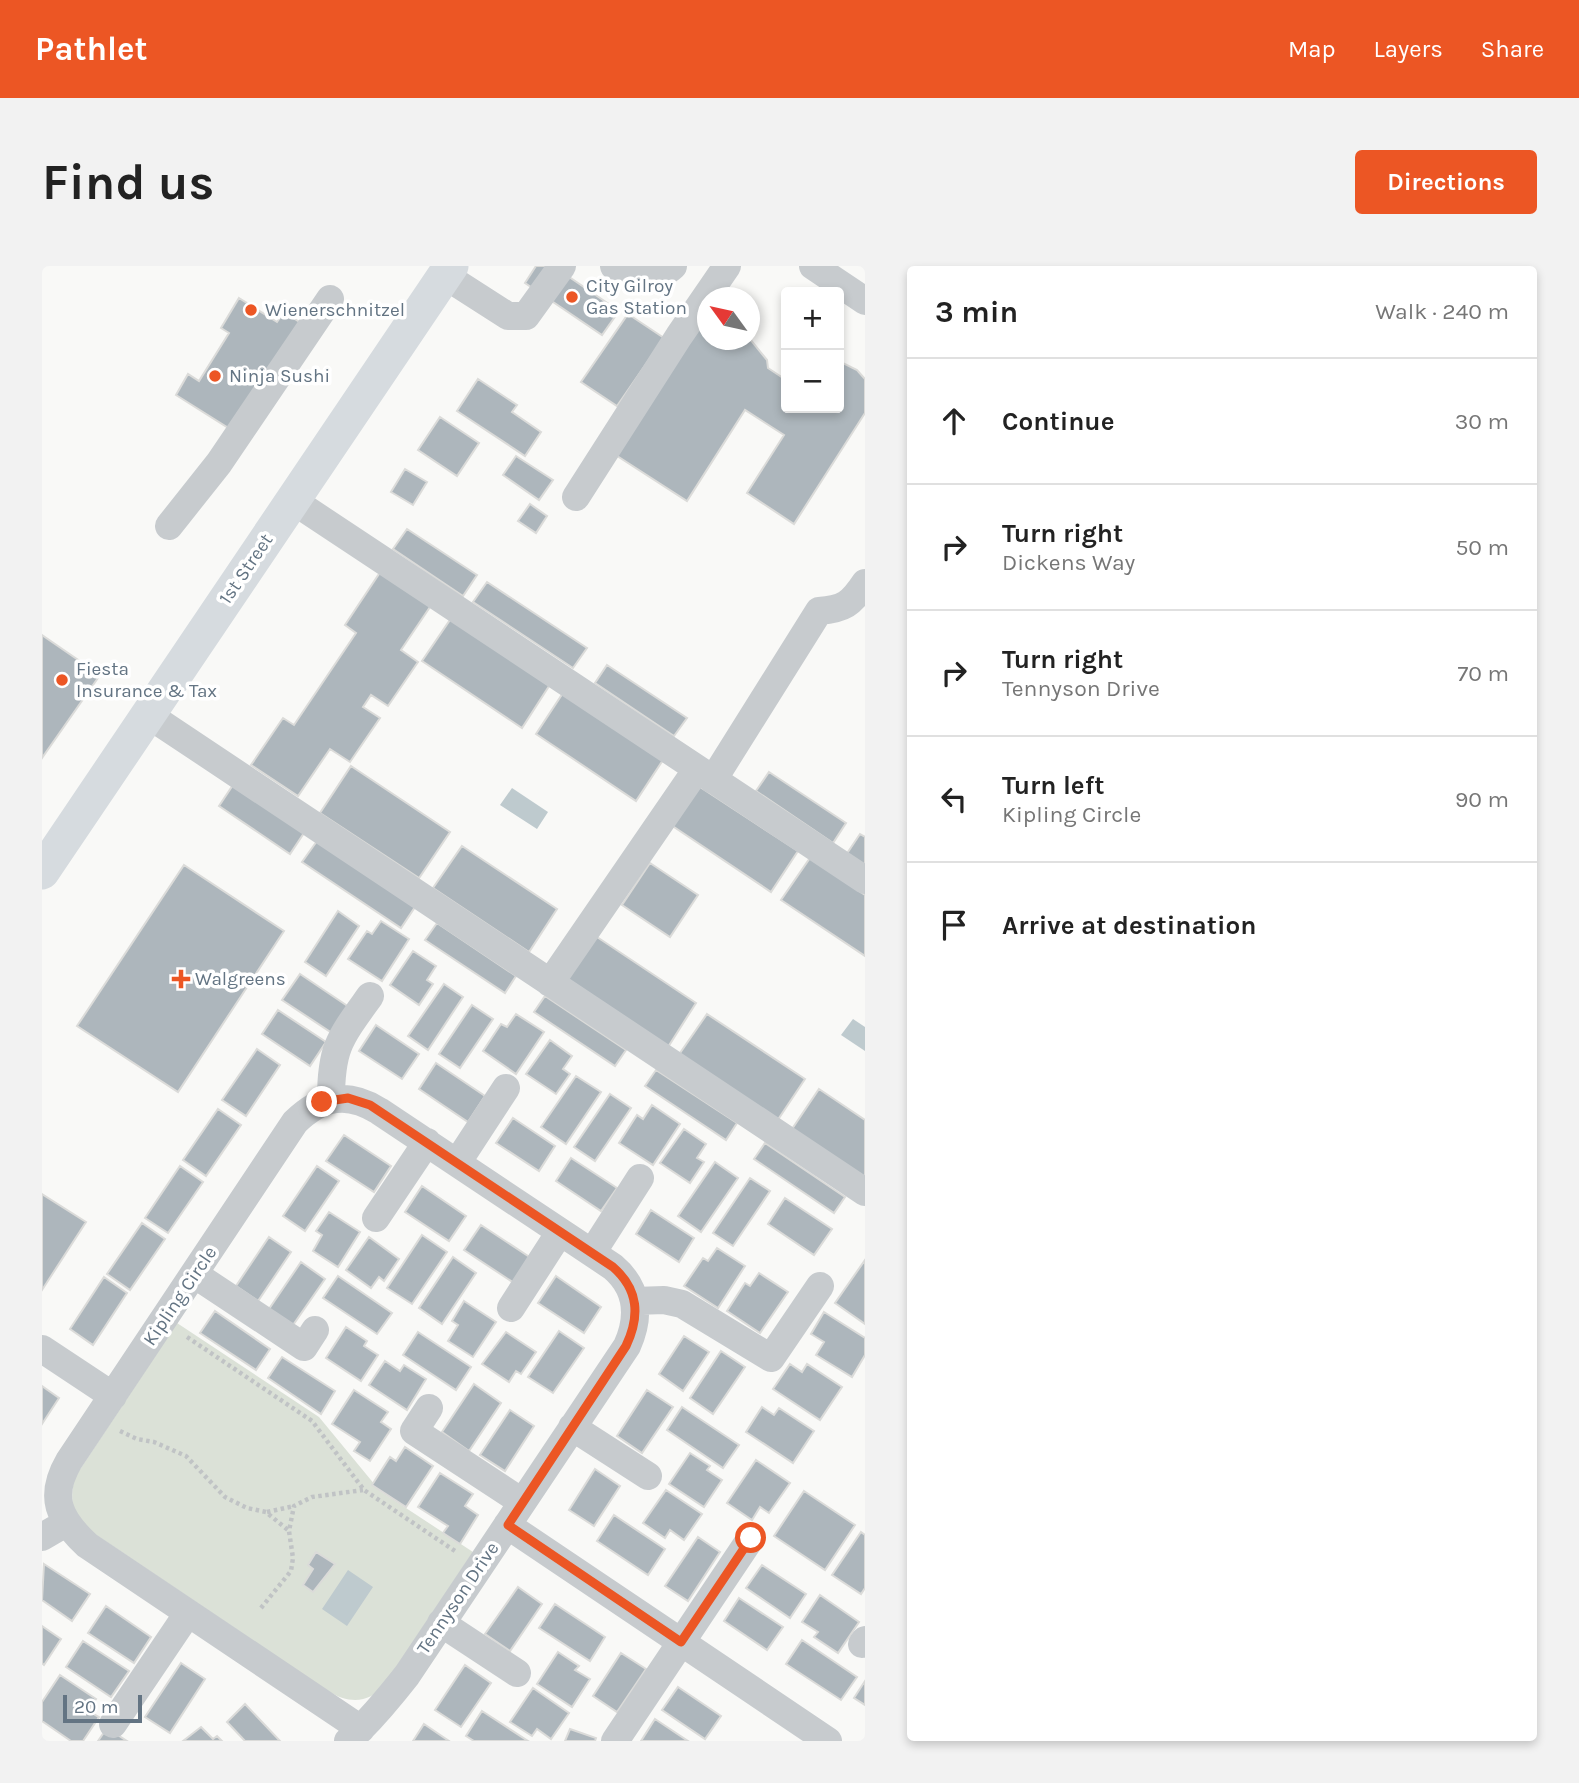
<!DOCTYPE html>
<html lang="en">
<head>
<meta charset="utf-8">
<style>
	:root { --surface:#fff; --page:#f2f2f2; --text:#222; --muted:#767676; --line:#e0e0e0; --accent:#ec5624 }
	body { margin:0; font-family:Karla,sans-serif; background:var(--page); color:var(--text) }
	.controls { position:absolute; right:21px; top:21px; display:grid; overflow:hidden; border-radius:7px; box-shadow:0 4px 10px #0003 }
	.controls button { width:63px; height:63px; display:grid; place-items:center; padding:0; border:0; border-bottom:2px solid var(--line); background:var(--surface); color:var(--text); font:35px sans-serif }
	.compass { position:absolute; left:655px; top:21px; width:63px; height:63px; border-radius:50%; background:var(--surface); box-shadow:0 4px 10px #0003; rotate:303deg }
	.scale { position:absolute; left:21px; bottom:18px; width:79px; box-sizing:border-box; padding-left:7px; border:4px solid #637483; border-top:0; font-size:19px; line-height:24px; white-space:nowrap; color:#637483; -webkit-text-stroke:5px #fff; paint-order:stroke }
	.stop { position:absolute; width:21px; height:21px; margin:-16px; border:5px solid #ec5624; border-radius:50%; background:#fff }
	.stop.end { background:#ec5624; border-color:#fff; box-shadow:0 2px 7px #0008 }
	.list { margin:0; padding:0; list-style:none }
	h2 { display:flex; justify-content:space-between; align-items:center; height:91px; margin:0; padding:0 28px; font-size:30px }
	h2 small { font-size:23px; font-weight:400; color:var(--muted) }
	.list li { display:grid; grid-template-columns:46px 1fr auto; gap:21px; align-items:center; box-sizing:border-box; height:126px; padding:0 28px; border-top:2px solid var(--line) }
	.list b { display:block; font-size:26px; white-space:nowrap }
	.list p { margin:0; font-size:23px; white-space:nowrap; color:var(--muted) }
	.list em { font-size:23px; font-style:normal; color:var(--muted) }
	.icon { flex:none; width:38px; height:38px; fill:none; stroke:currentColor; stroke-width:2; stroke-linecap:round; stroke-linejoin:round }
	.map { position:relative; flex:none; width:823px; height:1475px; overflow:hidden; border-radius:7px }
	header { display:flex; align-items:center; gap:42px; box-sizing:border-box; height:98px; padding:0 35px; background:var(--accent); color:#fff }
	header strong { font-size:33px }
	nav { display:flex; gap:38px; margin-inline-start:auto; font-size:24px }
	.intro { display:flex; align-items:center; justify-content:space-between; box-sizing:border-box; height:168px; padding:0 42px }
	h1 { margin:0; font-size:49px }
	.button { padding:18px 32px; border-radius:7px; background:var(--accent); color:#fff; font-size:24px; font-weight:700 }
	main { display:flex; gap:42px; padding:0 42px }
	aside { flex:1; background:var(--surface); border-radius:7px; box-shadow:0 4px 10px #0003 }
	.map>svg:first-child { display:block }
</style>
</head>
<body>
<header>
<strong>Pathlet</strong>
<nav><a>Map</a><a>Layers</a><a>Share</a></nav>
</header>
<div class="intro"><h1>Find us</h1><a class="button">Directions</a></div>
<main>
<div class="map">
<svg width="823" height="1475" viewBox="0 0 823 1475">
	<rect width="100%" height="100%" fill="#f9f9f7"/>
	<path fill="#dbe1d7" d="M135,1057l142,94 61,74 93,61 -88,132c-16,20 -36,20 -57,7l-239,-161c-17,-19 -20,-28 -14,-53z"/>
	<path fill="#becace" d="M470,522l36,24 -11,17 -37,-24z
		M811,753l12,8v24l-24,-16z
		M306,1304l25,17 -26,39 -25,-17z"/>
	<path fill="#adb6bc" stroke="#dbdbd9" stroke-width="2" d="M494,0h17l66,45 -17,24 -77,-52z
		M197,32l38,24 7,-10 20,13 -66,109 -62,-39 12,-21 11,7 30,-48 -8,-5z
		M666,44v30l42,-1 17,21 1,8 18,12v28h53v-47l18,9 8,9v34l-71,111 -47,-31 37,-58 -39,-25 -58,91 -76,-49z
		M586,48l36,24 -47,68 -36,-24z
		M436,113l39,26 -5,7 29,20 -16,24 -68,-45z
		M398,151l39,26 -22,33 -39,-26z
		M474,190l37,24 -14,20 -36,-25z
		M363,203l22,13 -14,23 -22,-13z
		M488,238l17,12 -11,17 -18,-12z
		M365,263l70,46 -14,21 -70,-47z
		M339,305l51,33 -31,46 17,12 -30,44 -17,-11 -8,12 17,11 -30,44 -20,-13 -32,47 -47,-31 32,-47 11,7 62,-92 -11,-8z
		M445,316l100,66 -14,20 -100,-66z
		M410,351l99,66 -29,45 -100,-67z
		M0,369l58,40 -58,83z
		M565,399l80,53 -13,18 -79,-53z
		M521,427l100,67 -27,41 -100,-67z
		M309,500l99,66 -31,46 -99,-65z
		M727,506l77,51 -13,20 -77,-52z
		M191,519l71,48 -14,21 -71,-48z
		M655,519l101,66 -27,41 -100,-67z
		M818,568l5,3v31l-19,-13z
		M275,575l98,66 -14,21 -99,-66z
		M420,580l95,63 -28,43 -96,-64z
		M768,592l55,37v61l-84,-56z
		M608,597l48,32 -28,42 -48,-32z
		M142,599l100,66 -106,161 -101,-66z
		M296,645l21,15 -33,50 -21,-14z
		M339,655l28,18 -27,42 -34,-22 19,-28 5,3z
		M395,657l79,53 -11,17 -80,-53z
		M552,669l102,68 -28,44 -103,-68z
		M371,685l23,15 -9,14 6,4 -14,21 -29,-20z
		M258,708l49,33 -17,26 -50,-33z
		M402,718l19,13 -35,53 -20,-14z
		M503,730l81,54 -11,16 -81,-54z
		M430,739l21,14 -33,49 -21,-14z
		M236,744l48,32 -16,24 -48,-32z
		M474,748l28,18 -28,42 -33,-23 18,-27 6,3z
		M665,748l98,65 -28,42 -99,-65z
		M334,759l43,29 -17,25 -43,-28z
		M508,774l22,16 -9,13 7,5 -14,20 -30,-20z
		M215,783l23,16 -34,51 -24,-16z
		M394,797l49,33 -17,26 -49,-33z
		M614,804l81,53 -11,17 -81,-54z
		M534,810l25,16 -35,52 -25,-17z
		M777,823l46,31v61l-75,-49z
		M568,828l21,14 -36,53 -21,-14z
		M610,839l28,19 -27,41 -34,-22 18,-28 6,4z
		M176,843l23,16 -35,51 -23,-16z
		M471,852l42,28 -16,25 -43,-28z
		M642,863l22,15 -9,14 7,4 -14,21 -30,-20z
		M302,869l47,31 -17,26 -48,-31z
		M723,877l80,54 -11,16 -80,-54z
		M529,892l46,30 -16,23 -45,-30z
		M673,896l23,16 -37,54 -23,-16z
		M138,900l23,16 -35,51 -23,-15z
		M275,900l22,15 -34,50 -22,-15z
		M708,912l20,13 -37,55 -20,-13z
		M380,920l44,30 -17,25 -44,-29z
		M0,928l44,28 -44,68z
		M743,932l47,31 -18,26 -46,-31z
		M609,944l43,28 -15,24 -43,-28z
		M287,946l31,20 -22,35 -25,-16 9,-16 -6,-4z
		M100,957l23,16 -35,51 -23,-16z
		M439,959l50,33 -17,25 -50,-33z
		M380,969l25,17 -35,52 -25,-16z
		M227,971l22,15 -33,49 -22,-15z
		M327,971l30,22 -15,22 -5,-4 -8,11 -25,-18z
		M675,982l28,18 -27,42 -34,-22 19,-28 5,3z
		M411,991l23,16 -34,51 -23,-16z
		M823,994v64l-30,-21z
		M259,996l24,17 -32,46 -24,-16z
		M717,1007l29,19 -28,41 -33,-22 18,-28 5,3z
		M296,1010l54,37 -15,21 -54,-36z
		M514,1010l45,31 -17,26 -46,-30z
		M62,1011l23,16 -34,52 -23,-16z
		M422,1035l32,21 -23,35 -25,-16 10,-16 -6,-4z
		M173,1045l55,38 -14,21 -56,-37z
		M782,1046l41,26v17l-13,22 -36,-22 8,-13 -13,-8z
		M304,1061l21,14 -3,5 14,9 -17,26 -35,-23z
		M517,1065l25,17 -31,45 -25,-16z
		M376,1066l53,35 -15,23 -53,-35z
		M464,1066l30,20 -15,22 -5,-3 -7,11 -27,-18z
		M642,1070l25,16 -26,39 -24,-17z
		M679,1085l24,16 -32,47 -23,-16z
		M240,1091l53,34 -14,23 -53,-36z
		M343,1095l15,10 4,-6 22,14 -19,31 -38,-25z
		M748,1098l12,8 5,-8 35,23 -22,33 -47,-31z
		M432,1118l27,19 -32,48 -27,-19z
		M0,1120l17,12 -17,26z
		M312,1124l34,22 -7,10 10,7 -21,32 -16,-10 6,-9 -28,-18z
		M605,1124l26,17 -31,46 -25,-17z
		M640,1141l57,38 -16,23 -56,-38z
		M720,1141l12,8 5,-7 35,23 -21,32 -47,-31z
		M468,1144l24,16 -29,45 -25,-16z
		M363,1181l28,19 -27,41 -34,-22 18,-28 6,4z
		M648,1187l20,13 -3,4 15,10 -18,27 -35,-23z
		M714,1194l34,23 -21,30 -9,-6 -8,13 -25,-17z
		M553,1203l25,17 -26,40 -25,-16z
		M398,1207l33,21 -8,12 13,9 -18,29 -17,-11 5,-7 -30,-19z
		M624,1224l36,24 -18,26 -14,-10 -5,8 -22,-15z
		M762,1225l51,34 -30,45 -51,-34z
		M572,1249l51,34 -17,26 -51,-34z
		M819,1266l4,3v53l-4,6 -29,-19z
		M656,1271l22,15 -32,49 -23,-15z
		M274,1286l19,12 -22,28 -10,-7 10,-16 -5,-4z
		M2,1298l46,30 -18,27 -30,-21z
		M720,1299l44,29 -16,24 -44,-30z
		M476,1321l24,17 -32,47 -25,-17z
		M778,1329l39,27 -21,31 -24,-16 4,-5 -16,-10z
		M697,1332l44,29 -16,23 -43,-29z
		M513,1338l50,33 -15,24 -51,-33z
		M64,1340l45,31 -17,26 -46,-30z
		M0,1360l19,13 -17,26 -2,-2z
		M760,1374l55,37 -16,23 -55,-36z
		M41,1375l46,30 -18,26 -45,-30z
		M516,1386l21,14 -4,4 15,9 -18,28 -35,-23z
		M579,1387l25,16 -29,43 -24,-16z
		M139,1397l24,16 -35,54 -25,-16z
		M423,1399l26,18 -30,44 -26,-17z
		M18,1409l36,24 -8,12 11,6 -16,24h-12l-29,-20v-19z
		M823,1415v24l-11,-7z
		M636,1421l43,29 -16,23 -43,-29z
		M491,1422l36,25 -18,26 -14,-10 -5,7 -22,-14z
		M203,1438l35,37h-35l-18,-19z
		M440,1445l46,30h-54l-8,-5z
		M613,1453l33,22h-47z
		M382,1458l25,17h-36z
		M159,1461l12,12 4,-3 5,5h-39z
		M65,1462l20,13h-29z
		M528,1463l26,9 -1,3h-30z"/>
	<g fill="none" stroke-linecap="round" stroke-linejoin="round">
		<path stroke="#c0c3c5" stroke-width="4.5" stroke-dasharray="3.5 3.5" stroke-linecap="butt" d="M145,1071l125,84 52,69 91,61
			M78,1165l17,8 17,3 32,14 39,41 22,11 19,4 23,19
			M225,1246l27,-6
			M219,1342l30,-37 2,-13 -4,-27 5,-25 18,-9 51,-7"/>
		<path stroke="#c7cbce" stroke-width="28" d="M572,0c20,9 41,17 59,0
			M771,0l52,35
			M402,9l64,41h18l36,-50
			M534,231l103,-161 48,-70
			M250,234l573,380
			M127,260l50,-63 111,-164
			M105,448l718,478
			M671,514l106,-169c25,-2 32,-7 46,-28
			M508,717l147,-214
			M289,833c0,-52 9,-61 39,-103
			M415,897l49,-75
			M334,952l51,-76
			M550,987l48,-75
			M152,1008l110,73 11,-17
			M593,1035l29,-1 18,4 89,54 49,-72
			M469,1042l49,-76
			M0,1083l71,47
			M387,1142l-15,23 108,71
			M530,1161l76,49
			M465,1259l321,216
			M0,1271l24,-14
			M399,1357l76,50
			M820,1378l3,-4
			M71,1458l75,-111
			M306,1475c22,-20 41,-43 59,-66l220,-329c13,-29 12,-57 -14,-79l-234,-156c-32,-20 -57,-15 -84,11l-226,339c-21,36 -10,58 18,84l274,184
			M573,1475l136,-203"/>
		<path stroke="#d6dbdf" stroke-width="35" d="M0,606l409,-606"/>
	</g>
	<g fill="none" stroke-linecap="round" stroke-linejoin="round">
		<path stroke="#ec5624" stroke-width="9" d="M280,836l26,-4 22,7 243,162c26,23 27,49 13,79l-118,179 173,117 70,-104"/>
	</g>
	<g fill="#ec5624" stroke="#fff" stroke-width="2.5">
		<circle cx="530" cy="31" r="7"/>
		<circle cx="209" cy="44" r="7"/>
		<circle cx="173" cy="110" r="7"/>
		<circle cx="20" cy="414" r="7"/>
		<path d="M135.5 702.5h7v7h7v7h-7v7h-7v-7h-7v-7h7z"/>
	</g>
	<g text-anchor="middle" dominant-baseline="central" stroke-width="7" stroke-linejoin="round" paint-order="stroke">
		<g font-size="19" fill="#637483" stroke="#fff" text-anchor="start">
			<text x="544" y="20">City Gilroy<tspan x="544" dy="22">Gas Station</tspan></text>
			<text x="223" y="44">Wienerschnitzel</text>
			<text x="187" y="110">Ninja Sushi</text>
			<text x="34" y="403">Fiesta<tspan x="34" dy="22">Insurance &amp; Tax</tspan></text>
			<text x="153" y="713">Walgreens</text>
		</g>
		<g font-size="19" fill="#637483" stroke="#fff">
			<text transform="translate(204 303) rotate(-56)">1st Street</text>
			<text transform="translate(138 1030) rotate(-56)">Kipling Circle</text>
			<text transform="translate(416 1332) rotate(-56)">Tennyson Drive</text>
		</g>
	</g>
</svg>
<div class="controls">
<button>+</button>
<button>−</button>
</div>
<svg class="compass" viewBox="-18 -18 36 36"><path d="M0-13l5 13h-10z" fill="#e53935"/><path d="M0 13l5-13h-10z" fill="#767676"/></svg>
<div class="scale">20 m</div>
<div class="stop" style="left:709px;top:1272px"></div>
<div class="stop end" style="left:280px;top:836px"></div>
</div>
<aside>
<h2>3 min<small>Walk · 240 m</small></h2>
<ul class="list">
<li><svg class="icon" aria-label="ahead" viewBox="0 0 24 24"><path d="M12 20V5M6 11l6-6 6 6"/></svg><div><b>Continue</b></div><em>30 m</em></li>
<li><svg class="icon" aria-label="right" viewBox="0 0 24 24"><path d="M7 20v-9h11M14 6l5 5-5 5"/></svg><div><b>Turn right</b><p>Dickens Way</p></div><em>50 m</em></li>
<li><svg class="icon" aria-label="right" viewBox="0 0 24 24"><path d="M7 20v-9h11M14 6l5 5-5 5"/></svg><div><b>Turn right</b><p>Tennyson Drive</p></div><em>70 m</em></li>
<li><svg class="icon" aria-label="left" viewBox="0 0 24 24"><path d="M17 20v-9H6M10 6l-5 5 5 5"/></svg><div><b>Turn left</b><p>Kipling Circle</p></div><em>90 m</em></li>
<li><svg class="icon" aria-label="arrive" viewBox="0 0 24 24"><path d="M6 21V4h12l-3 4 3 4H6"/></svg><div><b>Arrive at destination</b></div></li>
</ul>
</aside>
</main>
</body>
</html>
